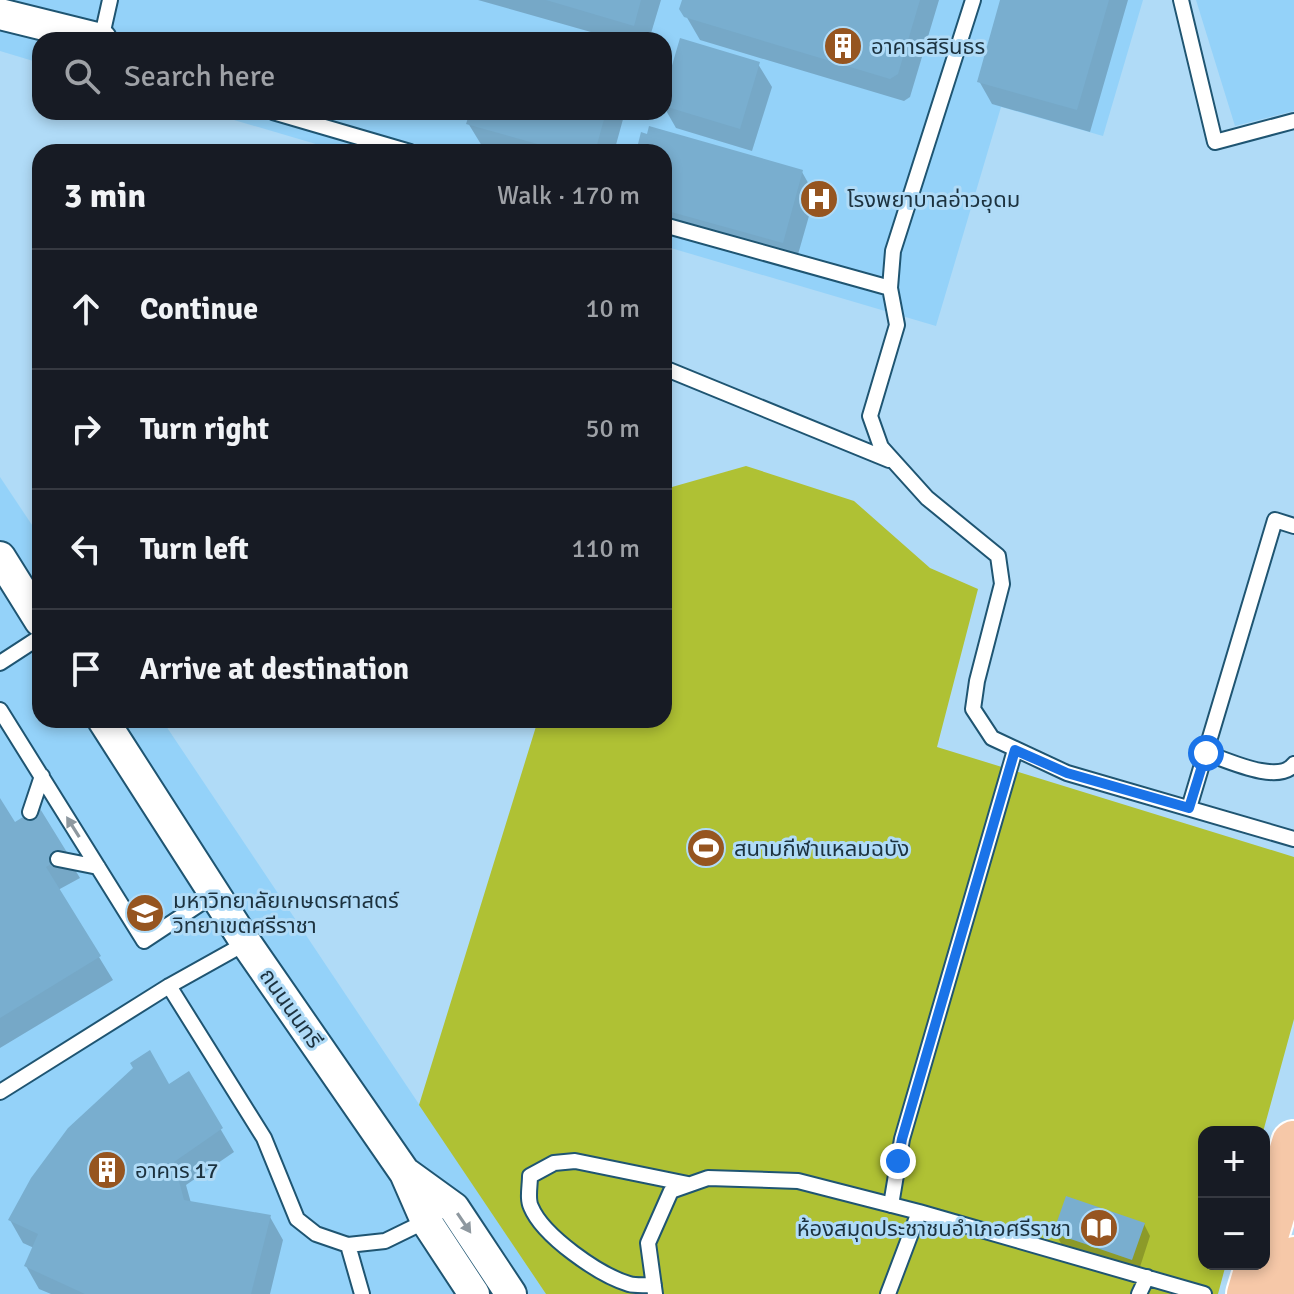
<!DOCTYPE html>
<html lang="en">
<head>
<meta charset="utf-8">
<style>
	:root { --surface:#171b24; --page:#20242c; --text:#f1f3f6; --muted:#9ea1a6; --line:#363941 }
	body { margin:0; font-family:Signika,"Noto Sans Thai",sans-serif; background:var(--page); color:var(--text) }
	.controls { position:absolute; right:24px; bottom:24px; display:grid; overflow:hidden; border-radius:16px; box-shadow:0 4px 12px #0003 }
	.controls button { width:72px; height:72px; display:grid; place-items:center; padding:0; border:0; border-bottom:2px solid var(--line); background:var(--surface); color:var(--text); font:40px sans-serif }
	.stop { position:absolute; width:24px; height:24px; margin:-18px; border:6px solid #1a73e8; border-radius:50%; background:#fff }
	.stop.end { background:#1a73e8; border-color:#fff; box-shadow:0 2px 8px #0008 }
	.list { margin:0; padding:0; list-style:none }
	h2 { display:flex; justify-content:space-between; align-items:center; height:104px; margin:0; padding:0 32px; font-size:34px }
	h2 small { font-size:26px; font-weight:400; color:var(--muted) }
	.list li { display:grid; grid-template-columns:52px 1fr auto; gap:24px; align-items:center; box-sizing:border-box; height:120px; padding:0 32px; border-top:2px solid var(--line) }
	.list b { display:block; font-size:30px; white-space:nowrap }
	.list em { font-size:26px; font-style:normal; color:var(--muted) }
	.icon { flex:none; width:44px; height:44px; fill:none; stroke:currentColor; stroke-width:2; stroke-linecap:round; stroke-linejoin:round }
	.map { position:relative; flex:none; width:1294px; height:1294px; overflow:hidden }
	.search { position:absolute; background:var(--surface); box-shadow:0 4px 12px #0003; left:32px; top:32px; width:640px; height:88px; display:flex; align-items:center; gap:20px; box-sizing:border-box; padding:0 28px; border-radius:24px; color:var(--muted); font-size:30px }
	.panel { position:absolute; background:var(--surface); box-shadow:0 4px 12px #0003; left:32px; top:144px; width:640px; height:584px; border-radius:24px }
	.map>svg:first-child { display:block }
</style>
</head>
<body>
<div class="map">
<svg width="1294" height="1294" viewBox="0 0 1294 1294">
	<rect width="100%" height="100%" fill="#b0dbf7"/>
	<path fill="#94d2f9" d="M0,0h1143l-40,136 -102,-29 -65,219 -272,-80v-94h-321l-136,-40h457v-72h-624v23l-40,-12z
		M1196,0h98v111l-59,15z
		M0,477l40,60v183h122l384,574h-546z"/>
	<path fill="#afc134" d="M746,466l108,35 76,67 48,21 -41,158 357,110v162l-31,113h-59v132h22l-8,30h-672l-127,-189 119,-385h126v-225l8,-8z"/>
	<path fill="#0003" d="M478,0h183l-12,40h-30z
		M684,0h255l-29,97 -6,4 -204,-61 -18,-31z
		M1002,0h126l-38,132 -98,-28 -13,-23z
		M758,64l14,23 -20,64 -76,-23 -12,-21v-7z
		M472,112h153l-11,40h-113l-19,-6 -14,-23z
		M643,135l159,37 13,23 -20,70 -131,-37v-76h-26z
		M0,802l14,22 52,31 14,23 -22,12 55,90 -113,68z
		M188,1074l46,78 -48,33 5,18 79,14 13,23 -13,54h-219l-12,-5 -13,-23 8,-18 -11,-5 -13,-23 159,-133z
		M1144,1224l6,12 -11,34 -77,-25 -7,-12z"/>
	<path fill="#79aecf" d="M546,0h95l-7,26z
		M682,0h238l-22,74 -8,5 -206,-62 -5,-8z
		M1000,0h109l-32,110 -100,-28z
		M680,38l80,24 -20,67 -76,-23v-13z
		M470,112h136l-11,40h-29l-100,-28z
		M649,126l154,44 -20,73 -119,-33v-58h-28l5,-20 6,2z
		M0,798l15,24 24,-15 29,47 -22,13 55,89 -101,62z
		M150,1050l19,34 20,-13 34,57 -49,34 10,38 87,15 -20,79h-166l-61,-28 14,-32 -30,-14 23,-42 37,-50 65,-60 -3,-5z
		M1066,1196l79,27 -13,37 -79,-27z"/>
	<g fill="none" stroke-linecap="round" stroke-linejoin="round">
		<g stroke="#1f5572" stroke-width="18">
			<path id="lane" d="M973,0l-80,251 -3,37 7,37 -27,91 11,31 46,51 71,58 4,28 -25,97 -4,28 19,29 75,35 227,66
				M1181,0l34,142 79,-21
				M101,40l9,-40
				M273,112l137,40
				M664,225l226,63
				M664,368l225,92
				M0,663l40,-26
				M0,710l144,231 71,-47
				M1206,753c21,7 73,32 88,11
				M1189,808l86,-288 19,6
				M30,812l12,-36
				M58,859l40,8
				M169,986l95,152 33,81 19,15 32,11 37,-4 41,-20
				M0,1092l169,-106 77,-43
				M891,1205l11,-66 113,-389
				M348,1245l14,49
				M654,1285c-8,0 -18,1 -25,-1 -30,-9 -86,-48 -98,-77 -4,-8 -1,-21 -1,-31l24,-13 21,-2 113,23
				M655,1294l-7,-51 23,-52 37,-13 90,3 121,31 285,82
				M888,1294l31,-82
				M1139,1294l8,-17"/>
		</g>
		<g stroke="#1f5572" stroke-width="34">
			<path id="street" d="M0,14l101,25
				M0,557l40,64
				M103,720l143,223 159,230 21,48 48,73
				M407,1174l47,34 57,86"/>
		</g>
		<g stroke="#fff" stroke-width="48">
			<path id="highway" d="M1264,1243l30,-100
				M1249,1294l9,-30
				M1284,1294l10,-35"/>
		</g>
		<use href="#lane" stroke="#fff" stroke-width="14"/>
		<use href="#street" stroke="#fff" stroke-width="30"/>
		<use href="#highway" stroke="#f6c8a8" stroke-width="44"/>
	</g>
	<defs><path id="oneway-solid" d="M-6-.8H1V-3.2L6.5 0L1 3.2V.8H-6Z" transform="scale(2)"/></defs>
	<g fill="#8e989f">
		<use href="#oneway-solid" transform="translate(73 827) rotate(-122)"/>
		<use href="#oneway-solid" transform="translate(464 1223) rotate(56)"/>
	</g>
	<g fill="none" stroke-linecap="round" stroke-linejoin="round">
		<path stroke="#1a73e8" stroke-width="10" d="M898,1161l4,-22 113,-389 52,23 122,35 17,-55"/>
	</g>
	<defs>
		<g id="building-disc" transform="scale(2)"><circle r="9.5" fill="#965520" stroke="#b0dbf7"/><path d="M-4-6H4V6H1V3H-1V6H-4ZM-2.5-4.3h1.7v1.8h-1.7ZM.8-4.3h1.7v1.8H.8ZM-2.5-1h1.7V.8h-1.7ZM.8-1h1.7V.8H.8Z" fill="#fff"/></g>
		<g id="hospital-disc" transform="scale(2)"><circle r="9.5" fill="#965520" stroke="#b0dbf7"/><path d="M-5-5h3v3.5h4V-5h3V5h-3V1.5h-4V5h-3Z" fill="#fff"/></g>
		<g id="stadium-disc" transform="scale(2)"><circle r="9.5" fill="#965520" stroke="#b0dbf7"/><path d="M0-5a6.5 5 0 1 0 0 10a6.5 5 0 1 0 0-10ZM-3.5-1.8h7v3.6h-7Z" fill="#fff"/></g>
		<g id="university-disc" transform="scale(2)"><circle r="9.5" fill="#965520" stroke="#b0dbf7"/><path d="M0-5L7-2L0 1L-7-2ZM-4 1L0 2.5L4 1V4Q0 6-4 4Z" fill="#fff"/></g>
		<g id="library-disc" transform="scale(2)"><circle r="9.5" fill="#965520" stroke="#b0dbf7"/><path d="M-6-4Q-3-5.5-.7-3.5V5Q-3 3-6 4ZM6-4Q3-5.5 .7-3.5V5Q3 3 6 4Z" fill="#fff"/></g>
	</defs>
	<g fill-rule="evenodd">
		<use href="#building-disc" x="843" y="46"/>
		<use href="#hospital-disc" x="819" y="199"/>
		<use href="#stadium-disc" x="706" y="848"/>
		<use href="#university-disc" x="145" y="913"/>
		<use href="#building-disc" x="107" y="1170"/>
		<use href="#library-disc" x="1099" y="1228"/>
	</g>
	<g text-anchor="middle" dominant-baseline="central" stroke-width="6" stroke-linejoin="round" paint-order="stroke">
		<g font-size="22" fill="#1c323f" stroke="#b0dbf7" text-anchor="start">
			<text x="871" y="46">อาคารสิรินธร</text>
			<text x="847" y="199">โรงพยาบาลอ่าวอุดม</text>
			<text x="734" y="848">สนามกีฬาแหลมฉบัง</text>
			<text x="173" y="900">มหาวิทยาลัยเกษตรศาสตร์<tspan x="173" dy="25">วิทยาเขตศรีราชา</tspan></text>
			<text x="135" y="1170">อาคาร 17</text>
			<text x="1071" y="1228" text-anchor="end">ห้องสมุดประชาชนอำเภอศรีราชา</text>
		</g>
		<g font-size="22" fill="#1c323f" stroke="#b0dbf7">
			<text transform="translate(291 1008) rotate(55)">ถนนนนทรี</text>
		</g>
	</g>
</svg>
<div class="controls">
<button>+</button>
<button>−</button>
</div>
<div class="stop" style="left:1206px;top:753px"></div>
<div class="stop end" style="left:898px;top:1161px"></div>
<div class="search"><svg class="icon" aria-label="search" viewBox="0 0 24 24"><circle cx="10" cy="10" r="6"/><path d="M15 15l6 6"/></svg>Search here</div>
<section class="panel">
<h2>3 min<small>Walk · 170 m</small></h2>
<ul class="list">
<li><svg class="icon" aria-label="ahead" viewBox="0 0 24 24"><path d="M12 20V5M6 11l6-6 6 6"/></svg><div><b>Continue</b></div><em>10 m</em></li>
<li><svg class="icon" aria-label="right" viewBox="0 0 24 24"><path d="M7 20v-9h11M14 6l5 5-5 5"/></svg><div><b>Turn right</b></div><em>50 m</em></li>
<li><svg class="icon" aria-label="left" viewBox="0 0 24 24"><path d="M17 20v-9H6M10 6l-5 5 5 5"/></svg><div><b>Turn left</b></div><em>110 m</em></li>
<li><svg class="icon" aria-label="arrive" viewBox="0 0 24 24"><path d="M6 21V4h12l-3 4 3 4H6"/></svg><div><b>Arrive at destination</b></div></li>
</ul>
</section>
</div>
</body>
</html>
